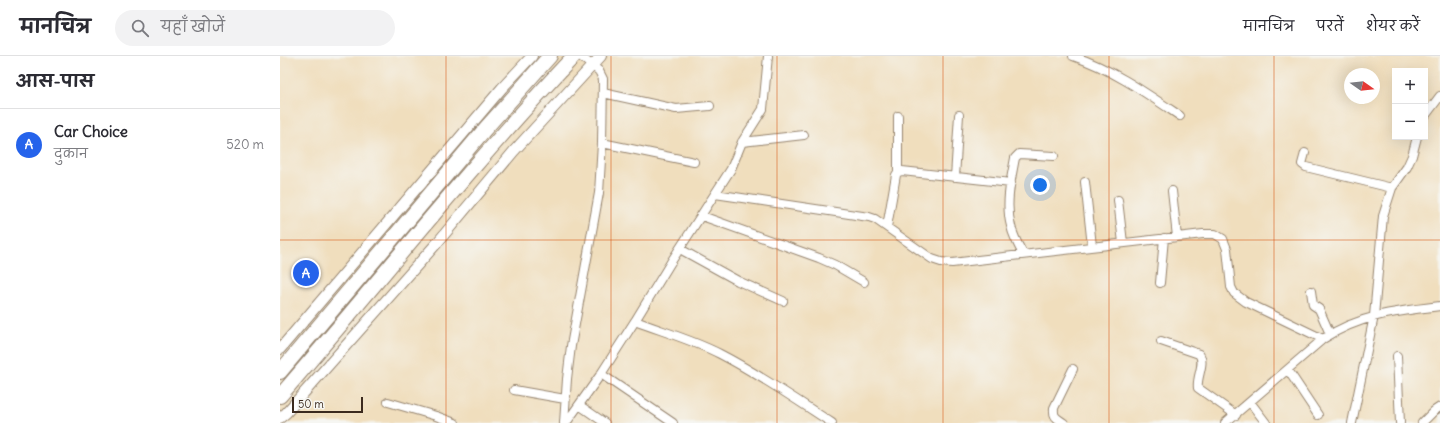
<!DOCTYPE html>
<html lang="hi">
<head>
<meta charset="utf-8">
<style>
	:root { --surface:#fff; --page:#f2f2f3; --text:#2b2b33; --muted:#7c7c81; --line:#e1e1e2; --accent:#2563eb }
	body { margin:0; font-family:Delius,"Playpen Sans Deva",sans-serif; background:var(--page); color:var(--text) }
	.controls { position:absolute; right:12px; top:12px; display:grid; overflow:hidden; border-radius:0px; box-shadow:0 4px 16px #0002 }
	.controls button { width:36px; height:36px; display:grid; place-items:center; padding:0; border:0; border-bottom:1px solid var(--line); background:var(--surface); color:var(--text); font:20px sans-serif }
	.compass { position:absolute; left:1064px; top:12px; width:36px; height:36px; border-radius:50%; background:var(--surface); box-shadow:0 4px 16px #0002; rotate:104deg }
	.scale { position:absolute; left:12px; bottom:10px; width:71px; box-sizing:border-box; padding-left:4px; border:2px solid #3b2a1e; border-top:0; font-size:11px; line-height:14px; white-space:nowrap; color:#3b2a1e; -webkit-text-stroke:3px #f6f6f2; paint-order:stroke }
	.you { position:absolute; left:760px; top:129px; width:14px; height:14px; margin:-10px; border:3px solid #fff; border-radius:50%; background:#1a73e8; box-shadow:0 0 0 6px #1a73e833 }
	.badge { display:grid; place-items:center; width:26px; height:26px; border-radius:50%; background:var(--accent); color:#fff; font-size:13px; font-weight:700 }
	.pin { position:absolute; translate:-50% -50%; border:2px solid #fff; box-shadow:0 1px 4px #0006 }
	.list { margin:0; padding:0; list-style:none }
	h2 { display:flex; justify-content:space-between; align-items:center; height:52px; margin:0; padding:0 16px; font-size:17px }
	h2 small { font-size:13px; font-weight:400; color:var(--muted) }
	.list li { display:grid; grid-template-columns:26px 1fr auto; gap:12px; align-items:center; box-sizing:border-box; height:72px; padding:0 16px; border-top:1px solid var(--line) }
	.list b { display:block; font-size:15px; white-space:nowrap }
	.list p { margin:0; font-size:13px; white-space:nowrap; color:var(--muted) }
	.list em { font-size:13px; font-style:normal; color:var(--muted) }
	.icon { flex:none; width:22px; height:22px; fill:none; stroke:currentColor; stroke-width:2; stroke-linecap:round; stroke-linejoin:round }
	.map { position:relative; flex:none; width:1160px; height:367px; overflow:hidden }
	header { display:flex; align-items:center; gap:24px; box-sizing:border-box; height:56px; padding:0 20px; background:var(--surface); border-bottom:1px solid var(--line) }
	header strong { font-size:19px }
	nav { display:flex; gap:22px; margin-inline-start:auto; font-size:14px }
	.search { width:280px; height:36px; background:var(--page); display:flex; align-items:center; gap:10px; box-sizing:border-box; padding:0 14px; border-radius:22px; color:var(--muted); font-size:15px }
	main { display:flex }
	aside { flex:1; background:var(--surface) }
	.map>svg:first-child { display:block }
</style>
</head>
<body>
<header>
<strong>मानचित्र</strong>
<div class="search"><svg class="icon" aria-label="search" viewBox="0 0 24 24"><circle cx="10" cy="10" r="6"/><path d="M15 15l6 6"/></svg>यहाँ खोजें</div>
<nav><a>मानचित्र</a><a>परतें</a><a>शेयर करें</a></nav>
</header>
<main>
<aside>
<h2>आस-पास<small></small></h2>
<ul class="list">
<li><span class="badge">A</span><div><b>Car Choice</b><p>दुकान</p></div><em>520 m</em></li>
</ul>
</aside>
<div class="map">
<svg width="1160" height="367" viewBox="0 0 1160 367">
	<rect width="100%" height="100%" fill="#f6f6f2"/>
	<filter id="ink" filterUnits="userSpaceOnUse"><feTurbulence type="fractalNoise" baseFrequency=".025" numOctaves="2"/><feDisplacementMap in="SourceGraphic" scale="8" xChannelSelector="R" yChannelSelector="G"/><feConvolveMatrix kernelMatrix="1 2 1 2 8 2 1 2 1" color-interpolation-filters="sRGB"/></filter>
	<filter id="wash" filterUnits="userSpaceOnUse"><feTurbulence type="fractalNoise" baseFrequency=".012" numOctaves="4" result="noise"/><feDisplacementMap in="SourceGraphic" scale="16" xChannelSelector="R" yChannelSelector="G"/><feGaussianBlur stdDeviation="0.9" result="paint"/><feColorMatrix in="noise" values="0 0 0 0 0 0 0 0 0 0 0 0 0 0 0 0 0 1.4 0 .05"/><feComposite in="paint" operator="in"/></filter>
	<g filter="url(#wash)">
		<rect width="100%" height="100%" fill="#f0debd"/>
	</g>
	<g filter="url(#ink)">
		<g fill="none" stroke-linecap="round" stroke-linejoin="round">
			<g stroke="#96846e" stroke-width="10">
				<path id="minor" d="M793,0c39,13 73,37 107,60
					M323,37l73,16 34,-3
					M618,60v56
					M1145,60l15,-20
					M462,86l62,-7
					M322,87l92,19
					M1025,97l-3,11 4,3 86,21
					M675,121l4,-62
					M805,126l7,64
					M892,135l5,46
					M435,138l154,23 6,2 57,40 9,3 11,1 251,-29h12l8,5 4,10 4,38 3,6 12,9 77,37
					M838,144l5,43
					M422,160l117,42 16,7 29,17
					M607,171l9,-52 2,-3 4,-1 109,12
					M400,193l58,32 45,20
					M743,198c-5,-9 -10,-18 -12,-28 -6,-22 0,-47 4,-68l4,-4 35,2
					M880,227l4,-45
					M1031,235l2,14 6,4 11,25
					M355,265c29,11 58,19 85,33 39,20 75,45 112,69
					M881,285l38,13c7,9 -3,23 -1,34l38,27
					M1117,300l3,67
					M1008,314l30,45
					M321,318l72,49
					M234,334l51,9
					M108,346l48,14 19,7
					M970,346l16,21
					M299,349l26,18
					M284,367l3,-44 4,-33 28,-153 3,-50 1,-64 -4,-8 -19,-15
					M286,367l35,-49 34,-53 36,-59 60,-93 11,-27 21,-33 5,-53
					M784,367c-7,-5 -11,-5 -10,-15l19,-39
					M945,367l98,-84c36,-24 75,-28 117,-33
					M1072,367l22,-107 9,-100 9,-28 15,-21 5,-11 5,-19
					M1142,367l12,-12 6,-4"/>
			</g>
			<g stroke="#96846e" stroke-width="12">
				<path id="tertiary" d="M0,293l222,-261 30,-32
					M0,362l6,-5 151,-170 77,-92 87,-95"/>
			</g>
			<g stroke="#96846e" stroke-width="16">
				<path id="trunk" d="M0,316l205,-243 65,-73
					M0,340c98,-113 191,-231 294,-340"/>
			</g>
			<use href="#minor" stroke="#fff" stroke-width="8"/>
			<use href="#tertiary" stroke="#fff" stroke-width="10"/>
			<use href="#trunk" stroke="#fff" stroke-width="14"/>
		</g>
	</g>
	<path fill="none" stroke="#d7540e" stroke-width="1" stroke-opacity="0.55" d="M166,0v367M331,0v367M497,0v367M663,0v367M829,0v367M994,0v367M0,184h1160"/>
</svg>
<div class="controls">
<button>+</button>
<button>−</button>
</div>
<svg class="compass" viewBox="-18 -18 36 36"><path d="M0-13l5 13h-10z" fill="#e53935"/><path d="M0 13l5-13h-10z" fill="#7c7c81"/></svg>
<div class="scale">50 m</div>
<div class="you"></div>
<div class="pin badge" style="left:26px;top:217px">A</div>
</div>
</main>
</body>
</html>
